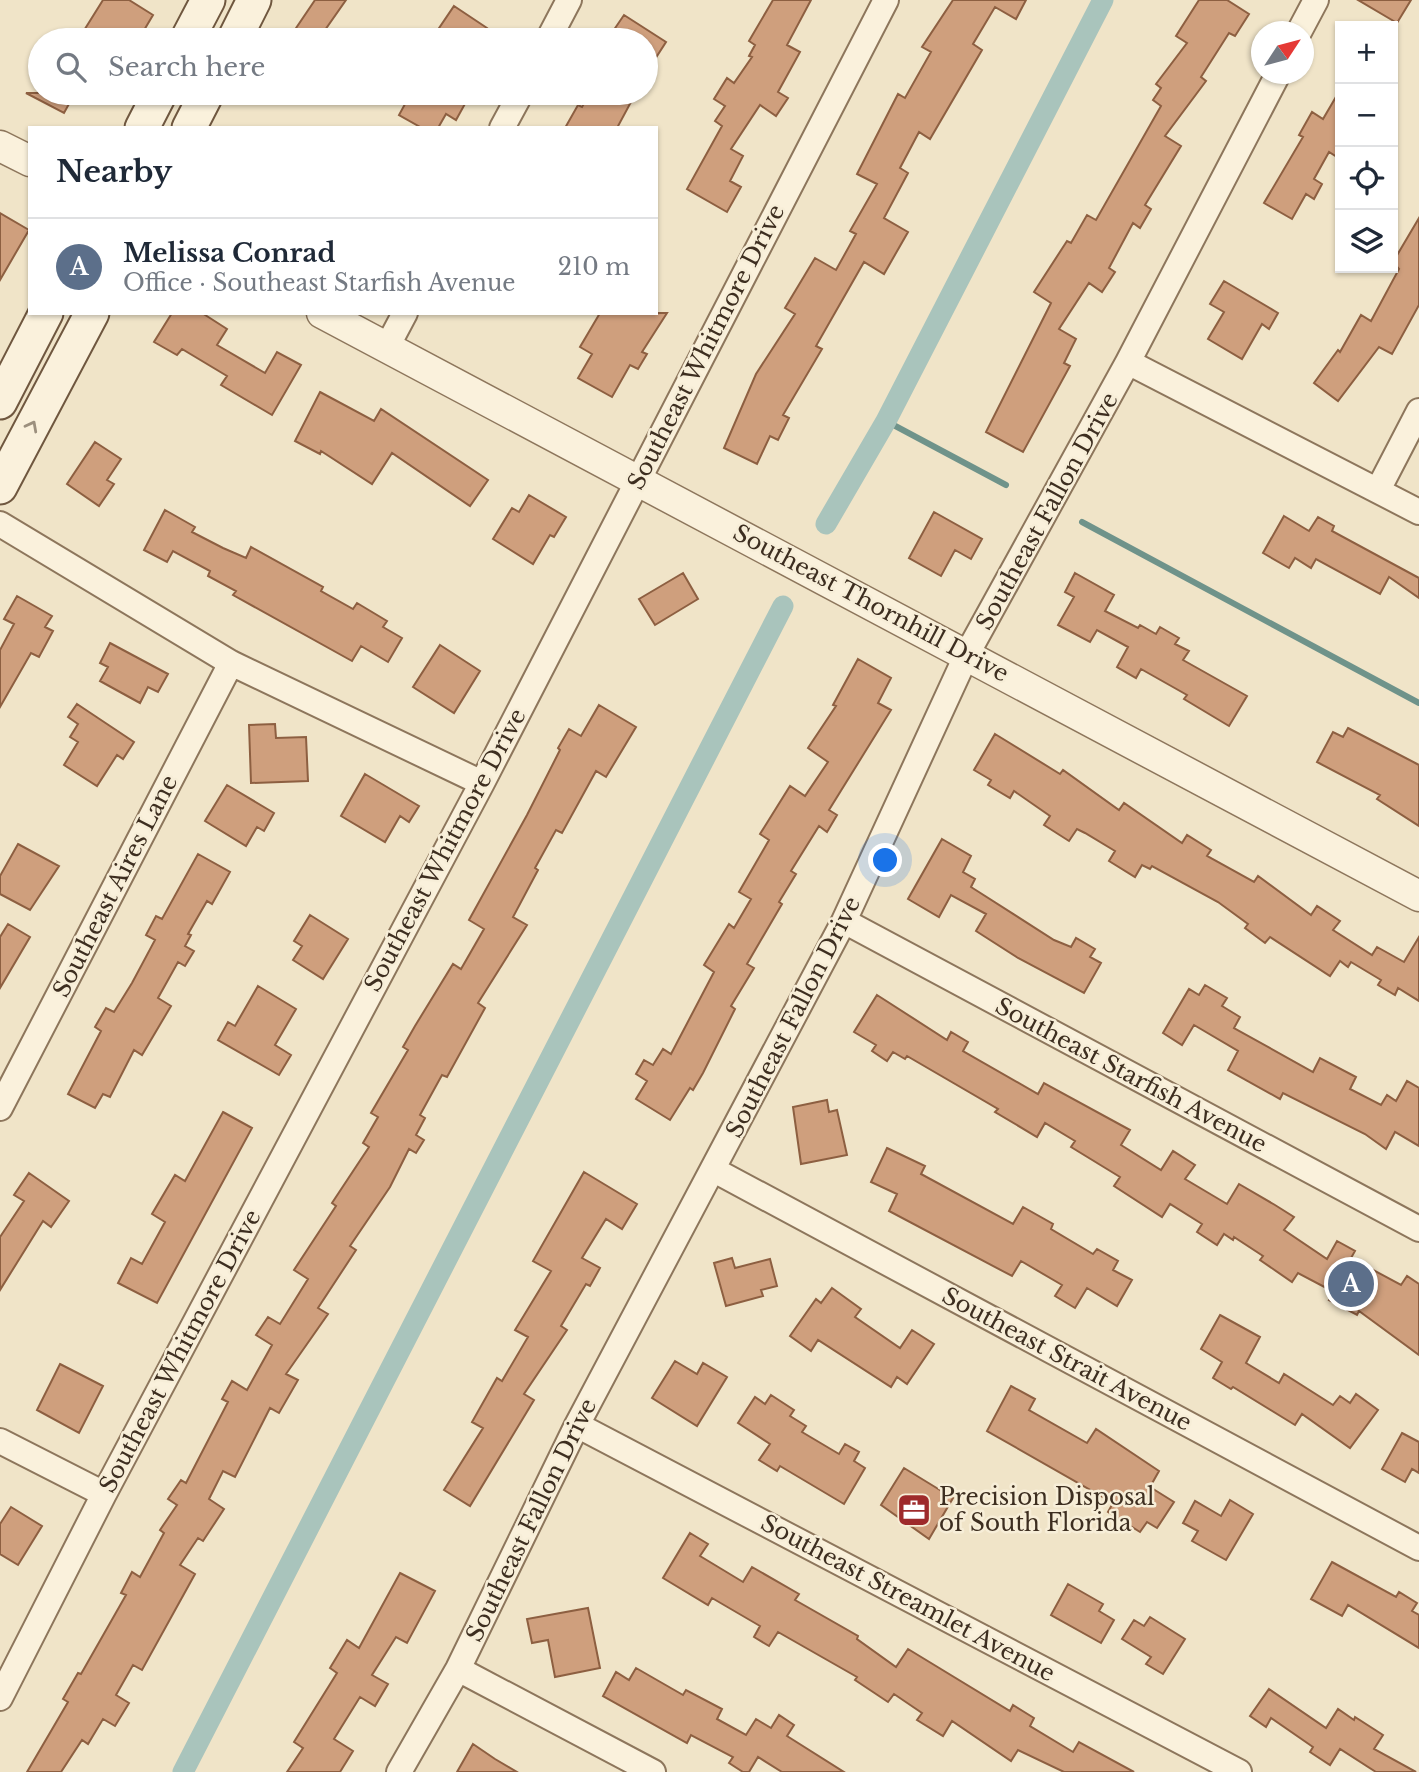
<!DOCTYPE html>
<html lang="en">
<head>
<meta charset="utf-8">
<style>
	:root { --surface:#fff; --page:#f6f6f7; --text:#1f2937; --muted:#747a83; --line:#e0e1e3; --accent:#9e2a2b }
	body { margin:0; font-family:"Libre Baskerville",serif; background:var(--page); color:var(--text) }
	.controls { position:absolute; right:21px; top:21px; display:grid; overflow:hidden; border-radius:0px; box-shadow:0 2px 5px #0004 }
	.controls button { width:63px; height:63px; display:grid; place-items:center; padding:0; border:0; border-bottom:2px solid var(--line); background:var(--surface); color:var(--text); font:35px sans-serif }
	.compass { position:absolute; left:1251px; top:21px; width:63px; height:63px; border-radius:50%; background:var(--surface); box-shadow:0 2px 5px #0004; rotate:54deg }
	.you { position:absolute; left:886px; top:861px; width:24px; height:24px; margin:-18px; border:5px solid #fff; border-radius:50%; background:#1a73e8; box-shadow:0 0 0 10px #1a73e833 }
	.badge { display:grid; place-items:center; width:46px; height:46px; border-radius:50%; background:var(--accent); color:#fff; font-size:23px; font-weight:700 }
	.pin { position:absolute; translate:-50% -50%; border:4px solid #fff; box-shadow:0 2px 7px #0006 }
	.list { margin:0; padding:0; list-style:none }
	h2 { display:flex; justify-content:space-between; align-items:center; height:91px; margin:0; padding:0 28px; font-size:30px }
	h2 small { font-size:23px; font-weight:400; color:var(--muted) }
	.list li { display:grid; grid-template-columns:46px 1fr auto; gap:21px; align-items:center; box-sizing:border-box; height:98px; padding:0 28px; border-top:2px solid var(--line) }
	.list b { display:block; font-size:26px; white-space:nowrap }
	.list p { margin:0; font-size:23px; white-space:nowrap; color:var(--muted) }
	.list em { font-size:23px; font-style:normal; color:var(--muted) }
	.icon { flex:none; width:38px; height:38px; fill:none; stroke:currentColor; stroke-width:2; stroke-linecap:round; stroke-linejoin:round }
	.map { position:relative; flex:none; width:1419px; height:1772px; overflow:hidden }
	.search { position:absolute; background:var(--surface); box-shadow:0 2px 5px #0004; left:28px; top:28px; width:630px; height:77px; display:flex; align-items:center; gap:18px; box-sizing:border-box; padding:0 24px; border-radius:38px; color:var(--muted); font-size:26px }
	.panel { position:absolute; background:var(--surface); box-shadow:0 2px 5px #0004; left:28px; top:126px; width:630px; height:189px; border-radius:0px }
	.map>svg:first-child { display:block }
</style>
</head>
<body>
<div class="map">
<svg width="1419" height="1772" viewBox="0 0 1419 1772">
	<rect width="100%" height="100%" fill="#f0e4c8"/>
	<g fill="none" stroke-linecap="round" stroke-linejoin="round">
		<path stroke="#6f938a" stroke-width="6" d="M886,421l120,64
			M1082,522l337,181"/>
		<path stroke="#a9c4bc" stroke-width="21" d="M826,524l60,-103 217,-421
			M183,1772l600,-1166"/>
	</g>
	<path fill="#cf9f7d" stroke="#8d5f41" stroke-width="2" d="M103,0h26l24,15 -13,22 -5,-4 -5,7h-52z
		M315,0h31l-28,40h-30z
		M773,0h38l-24,45 13,7 -22,40 10,6 -12,18 -16,-11 -29,44 12,7 -13,25 11,6 -14,25 -40,-23 35,-63 -7,-5 10,-15 -11,-7 13,-21 7,5 18,-26 -3,-1 6,-11 -6,-4z
		M953,0h73l-10,19 -21,-12 -22,37 9,6 -52,89 -11,-7 -19,36 8,5 -24,45 24,14 -24,42 -20,-12 -48,84 6,3 -39,66 6,3 -11,22 -8,-4 -13,28 -33,-16 32,-74 39,-60 -10,-6 30,-50 21,12 20,-36 -6,-3 27,-47 -20,-10 41,-80 7,4 26,-46 -9,-5z
		M1199,0h28l22,14 -14,22 -6,-3 -28,44 5,4 -41,55 16,10 -36,59 6,4 -11,19 -7,-5 -24,45 6,4 -13,20 -13,-9 -30,46 17,10 -12,24 6,3 -47,86 -37,-20 65,-129 -17,-11 33,-51 4,2 16,-28 9,5 65,-114 -8,-6 8,-12 -5,-4 31,-41 -11,-7z
		M1358,0h53l-14,23z
		M454,6l33,22 -7,12h-49z
		M624,15l42,27 -20,31v-33h-39z
		M1340,90v69l-11,-7 -15,27 8,5 -8,15 -8,-5 -14,25 -28,-16 39,-66 -4,-2 13,-23 11,7z
		M26,93h49l-11,20z
		M411,93h38l17,9 -10,18 -10,-6 -8,14h-16l-23,-13z
		M590,93h24l17,9 -14,26h-52l13,-23 4,2z
		M0,213l29,17 -29,50z
		M1419,218v87l-27,49 -13,-7 -41,54 -24,-18 24,-33 2,2 21,-37 10,6 28,-52 -6,-7z
		M1224,281l54,32 -9,16 -7,-5 -20,35 -34,-20 16,-27 -14,-8z
		M172,313h30l25,16 -10,16 48,28 12,-21 24,13 -29,50 -51,-30 6,-9 -45,-27 -5,6 -23,-13z
		M600,313h67l-25,39 5,2 -9,15 -8,-4 -18,32 -34,-19 14,-24 -12,-7z
		M320,392l54,29 7,-12 107,71 -18,26 -78,-53 -20,31 -51,-33 -1,3 -25,-13z
		M95,442l26,17 -14,21 7,4 -15,22 -32,-22z
		M529,495l37,22 -12,20 -4,-2 -17,29 -40,-25 19,-31 7,4z
		M165,510l30,17 -3,5 31,16 23,10 5,-11 72,40 -2,4 32,18 4,-6 30,18 -4,6 19,11 -14,24 -27,-16 -9,15 -119,-66 3,-4 -28,-15 2,-5 -37,-20 -6,11 -23,-12z
		M934,512l48,27 -11,20 -16,-9 -14,26 -32,-18z
		M1284,516l25,15 9,-14 16,9 -2,5 87,47v20l-30,-21 -9,17 -64,-35 -5,9 -16,-10 -6,10 -26,-15z
		M683,573l15,26 -43,26 -16,-26z
		M1075,573l39,22 -9,16 33,17 2,-3 16,9 4,-7 19,11 -4,6 14,7 -6,9 64,36 -18,30 -45,-27 3,-4 -46,-26 -5,9 -19,-11 11,-20 -31,-17 -7,12 -32,-17 16,-28 -9,-5z
		M17,596l35,20 -7,11 8,4 -14,26 -8,-4 -31,54v-57l14,-26 -10,-5z
		M110,643l58,31 -10,18 -10,-5 -8,16 -40,-22 8,-14 -8,-4z
		M440,645l40,26 -26,42 -41,-26z
		M858,659l33,19 -13,25 13,7 -62,100 8,5 -10,17 -8,-6 -28,45 5,3 -17,28 3,2 -35,60 7,4 -23,38 4,3 -32,64 -10,17 -3,-2 -20,32 -34,-21 11,-18 -11,-7 8,-14 9,5 10,-16 8,5 43,-82 -10,-7 25,-41 5,4 17,-29 -12,-7 30,-52 -9,-6 30,-48 15,10 23,-34 -20,-14 28,-42 -3,-1z
		M77,704l57,38 -11,17 -6,-4 -20,31 -33,-21 14,-23 -8,-5 8,-13 -10,-7z
		M599,705l37,22 -30,50 -10,-6 -34,62 -6,-3 -21,38 3,2 -25,47 14,8 -49,78 7,5 -38,69 -5,-2 -22,40 5,3 -9,17 8,5 -8,13 -7,-4 -19,38 -40,59 6,4 -38,58 10,6 -42,60 12,6 -19,33 -9,-5 -35,69 -12,-6 -14,28 15,10 -21,32 -5,-3 -18,27 15,9 -53,96 -9,-5 -17,30 13,8 -14,23 -12,-7 -15,25 -6,-4 -21,32h-34l41,-70 -5,-3 15,-26 3,1 45,-79 -5,-2 11,-21 8,5 24,-44 -4,-3 17,-25 -9,-6 13,-19 5,3 42,-81 -6,-3 10,-18 15,9 25,-45 -16,-10 12,-18 12,7 28,-45 -14,-9 42,-64 -4,-3 37,-56 -6,-4 15,-26 -7,-4 37,-63 -5,-3 12,-21 38,-62 8,5 23,-40 -15,-9 58,-105 33,-65 -2,-2 11,-19 12,7z
		M275,724l1,14 30,-1 2,44 -57,2 -2,-58z
		M1348,728l71,37v61l-42,-27 3,-4 -63,-33 16,-30 10,5z
		M995,734l65,40 3,-4 56,40 5,-7 58,40 5,-8 24,15 -4,6 47,26 4,-6 53,39 6,-9 23,15 -7,9 39,25 5,-8 27,15 15,-25v64l-21,-13 -3,7 -17,-10 3,-5 -30,-18 -3,5 -8,-6 -10,15 -60,-39 -5,6 -20,-15 3,-4 -30,-22 -66,-36 -2,3 -8,-4 -7,12 -26,-16 6,-10 -30,-18 -8,-4 -8,12 -25,-16 6,-9 -36,-25 -4,7 -22,-13 3,-5 -17,-10z
		M365,774l54,32 -10,16 -9,-6 -15,26 -44,-26z
		M227,785l47,28 -10,18 -7,-4 -11,19 -41,-25z
		M942,839l29,17 -8,16 12,7 -4,8 83,53 17,7 5,-9 19,11 -5,8 11,6 -17,30 -66,-35 -42,-27 10,-17 -35,-19 -12,22 -31,-18z
		M18,844l41,22 -29,44 -30,-16v-18z
		M198,854l32,18 -18,32 -5,-3 -19,33 3,1 -6,11 9,5 -9,15 -7,-4 -20,36 13,8 -29,49 -8,-5 -24,47 -7,-3 -8,14 -27,-14 33,-63 -6,-4 11,-19 8,4 18,-29 23,-43 -9,-5 10,-19 6,3z
		M310,915l38,24 -25,40 -30,-19 9,-14 -8,-5z
		M8,924l22,13 -30,51v-51z
		M1205,985l22,13 -5,8 18,11 -6,11 79,44 7,-14 36,19 -6,12 31,16 6,-10 9,6 11,-20 12,7v58l-24,-14 -9,17 -21,-15 -82,-41 -3,6 -52,-29 10,-19 -44,-26 -12,20 -19,-12 26,-44 10,6z
		M258,986l38,23 -21,36 16,10 -12,20 -61,-35 10,-18 7,4z
		M877,995l70,45 4,-8 17,10 -5,9 75,43 6,-11 86,47 -9,15 40,25 12,-19 22,14 -10,14 42,25 12,-20 36,21 19,12 -10,13 43,29 10,-18 18,10 -4,7 50,27 6,-9 12,8v71l-60,-44 -2,4 -28,-15 5,-8 -36,-19 -6,9 -32,-22 3,-4 -29,-19 -1,3 -9,-6 -7,11 -20,-13 5,-8 -32,-20 -8,13 -48,-31 6,-9 -49,-30 4,-6 -30,-18 -8,14 -42,-25 3,-3 -91,-53 -2,3 -12,-7 -6,9 -15,-10 4,-6 -22,-13z
		M827,1100l2,12 8,-2 10,45 -46,9 -8,-57z
		M223,1112l29,16 -95,175 -39,-20 13,-25 11,6 23,-42 -13,-8 23,-39 10,6z
		M887,1148l38,18 -4,8 92,50 10,-17 30,17 -2,5 42,25 4,-5 21,12 -5,9 19,10 -15,26 -30,-18 -12,20 -20,-12 7,-11 -41,-24 -9,15 -123,-65 8,-17 -26,-12z
		M584,1172l53,32 -15,25 -16,-10 -24,39 18,10 -10,18 -4,-2 -25,42 6,4 -43,64 10,6 -64,106 -26,-16 39,-62 -11,-6 25,-44 5,3 26,-44 -13,-7 36,-59 -18,-10z
		M29,1173l40,28 -18,26 -8,-6 -43,69v-53l24,-36 -10,-6z
		M732,1258l3,10 35,-9 7,27 -16,4 2,6 -37,10 -12,-43z
		M832,1288l29,21 -6,8 45,31 12,-18 22,14 -27,40 -10,-7 -6,10 -73,-47 -7,11 -21,-15 26,-37 5,4z
		M1220,1315l40,22 -14,26 33,20 5,-9 49,31 7,-9 10,7 6,-9 22,16 -28,38 -48,-34 -7,11 -62,-38 -2,2 -18,-11 9,-16 -21,-13z
		M675,1361l22,13 6,-11 24,14 -30,49 -45,-28z
		M60,1364l43,22 -24,47 -42,-23z
		M1011,1386l24,13 -6,11 58,33 9,-14 63,42 -9,16 24,15 -17,26 -10,-6 -7,10 -32,-20 5,-9 -126,-72z
		M771,1395l23,15 -4,6 16,10 -4,6 37,22 6,-10 14,8 -5,9 11,7 -21,36 -64,-38 -3,5 -18,-11 11,-16 -32,-21 17,-26 10,7z
		M1402,1433l17,9v31l-7,-4 -7,13 -23,-13z
		M904,1468l49,30 -24,41 -48,-34z
		M1230,1500l23,14 -27,46 -34,-19 6,-10 -15,-8 12,-22 26,15z
		M11,1507l31,19 -24,39 -18,-11v-30z
		M690,1533l18,11 -8,12 43,26 9,-15 47,27 -4,6 63,36 -1,3 39,28 12,-18 102,62 3,-6 21,13 -4,8 43,26 6,-10 55,30h-70l-46,-22 -7,11 -59,-40 -9,15 -26,-16 5,-7 -28,-19 -6,8 -33,-22 2,-3 -79,-45 -9,14 -15,-9 6,-11 -48,-28 -4,7 -45,-27z
		M1332,1562l64,35 3,-5 18,11 -5,8 7,4v33l-71,-43 -6,11 -31,-17z
		M400,1573l35,18 -28,52 -11,-6 -24,38 16,9 -13,22 -15,-9 -26,42 19,12 -13,21h-53l16,-24 -9,-6 43,-69 -7,-5 17,-28 12,8z
		M1068,1584l35,20 -4,7 15,9 -13,23 -50,-28z
		M588,1608l12,60 -45,9 -7,-37 -16,3 -5,-24z
		M1150,1617l35,22 -22,35 -17,-10 5,-7 -29,-18 12,-19 10,6z
		M636,1668l47,27 3,-5 36,19 -5,10 29,16 10,-16 15,9 8,-13 15,10 -7,11 57,36h-62l-24,-15 -9,15h-6l-14,-9 4,-6 -42,-22 -4,8 -84,-47 13,-24 13,8z
		M1269,1689l57,39 12,-19 16,11 1,-3 28,18 -9,14 42,23h-40l-36,-23 -10,16 -20,-13 3,-5 -42,-29 -5,9 -16,-11z
		M473,1744l22,15 22,13h-60z"/>
	<g fill="none" stroke-linecap="round" stroke-linejoin="round">
		<g stroke="#8d765c" stroke-width="28">
			<path id="minor" d="M1299,32l17,-32
				M548,40l21,-40
				M502,128l19,-35
				M387,347l18,-34
				M1128,362l291,150
				M1378,490l41,-79
				M0,524l231,139 251,120
				M844,921l575,308
				M0,1108l231,-445
				M714,1170l705,378
				M577,1425l662,347
				M0,1441l104,53
				M458,1669l195,103
				M0,1698l104,-204 378,-711 404,-783
				M399,1772l59,-103 119,-244 267,-504 123,-267 161,-292 150,-288"/>
		</g>
		<g stroke="#8d765c" stroke-width="33">
			<path id="tertiary" d="M0,146l30,15
				M322,313l1097,583"/>
		</g>
		<g stroke="#6f573f" stroke-width="37">
			<path id="secondary" d="M187,40l21,-40
				M234,40l20,-40
				M142,128l18,-35
				M189,128l18,-35
				M0,402l46,-89
				M0,487l92,-174"/>
		</g>
		<use href="#minor" stroke="#faf1dc" stroke-width="24"/>
		<use href="#tertiary" stroke="#faf1dc" stroke-width="30"/>
		<use href="#secondary" stroke="#faf1dc" stroke-width="33"/>
	</g>
	<defs><path id="oneway-chevron" d="M-2-3.5L2.5 0L-2 3.5" fill="none" stroke-width="1.6" stroke-linecap="round" stroke-linejoin="round" transform="scale(1.75)"/></defs>
	<use stroke="#9c907e" href="#oneway-chevron" transform="translate(32 426) rotate(-62)"/>
	<defs>
		<g id="office-square" transform="scale(1.75)"><rect x="-9" y="-9" width="18" height="18" rx="4" fill="#9e2a2b" stroke="#f7eed8"/><path d="M-6-3h4V-5.5h4V-3h4V5H-6ZM-1-4.5V-3h2v-1.5ZM-6 0V1H6V0Z" fill="#fff"/></g>
	</defs>
	<g fill-rule="evenodd">
		<use href="#office-square" x="914" y="1510"/>
	</g>
	<g text-anchor="middle" dominant-baseline="central" stroke-width="5" stroke-linejoin="round" paint-order="stroke">
		<g font-size="23" fill="#3d2e20" stroke="#f7eed8">
			<text transform="translate(706 347) rotate(-63)">Southeast Whitmore Drive</text>
			<text transform="translate(1047 511) rotate(-61)">Southeast Fallon Drive</text>
			<text transform="translate(871 603) rotate(28)">Southeast Thornhill Drive</text>
			<text transform="translate(445 850) rotate(-62)">Southeast Whitmore Drive</text>
			<text transform="translate(115 886) rotate(-63)">Southeast Aires Lane</text>
			<text transform="translate(793 1017) rotate(-63)">Southeast Fallon Drive</text>
			<text transform="translate(1131 1075) rotate(28)">Southeast Starfish Avenue</text>
			<text transform="translate(180 1351) rotate(-62)">Southeast Whitmore Drive</text>
			<text transform="translate(1067 1359) rotate(28)">Southeast Strait Avenue</text>
			<text transform="translate(531 1520) rotate(-64)">Southeast Fallon Drive</text>
			<text transform="translate(908 1598) rotate(28)">Southeast Streamlet Avenue</text>
		</g>
		<g font-size="23" fill="#3d2e20" stroke="#f7eed8" text-anchor="start">
			<text x="939" y="1497">Precision Disposal<tspan x="939" dy="26">of South Florida</tspan></text>
		</g>
	</g>
</svg>
<div class="controls">
<button>+</button>
<button>−</button>
<button><svg class="icon" aria-label="locate" viewBox="0 0 24 24"><circle cx="12" cy="12" r="6"/><path d="M12 2v4M12 18v4M2 12h4M18 12h4"/></svg></button>
<button><svg class="icon" aria-label="layers" viewBox="0 0 24 24"><path d="M12 4l9 5-9 5-9-5zM3 14l9 5 9-5"/></svg></button>
</div>
<svg class="compass" viewBox="-18 -18 36 36"><path d="M0-13l5 13h-10z" fill="#e53935"/><path d="M0 13l5-13h-10z" fill="#747a83"/></svg>
<div class="you"></div>
<div class="pin badge" style="left:1351px;top:1284px;background:#5c6f8a">A</div>
<div class="search"><svg class="icon" aria-label="search" viewBox="0 0 24 24"><circle cx="10" cy="10" r="6"/><path d="M15 15l6 6"/></svg>Search here</div>
<section class="panel">
<h2>Nearby<small></small></h2>
<ul class="list">
<li><span class="badge" style="background:#5c6f8a">A</span><div><b>Melissa Conrad</b><p>Office · Southeast Starfish Avenue</p></div><em>210 m</em></li>
</ul>
</section>
</div>
</body>
</html>
